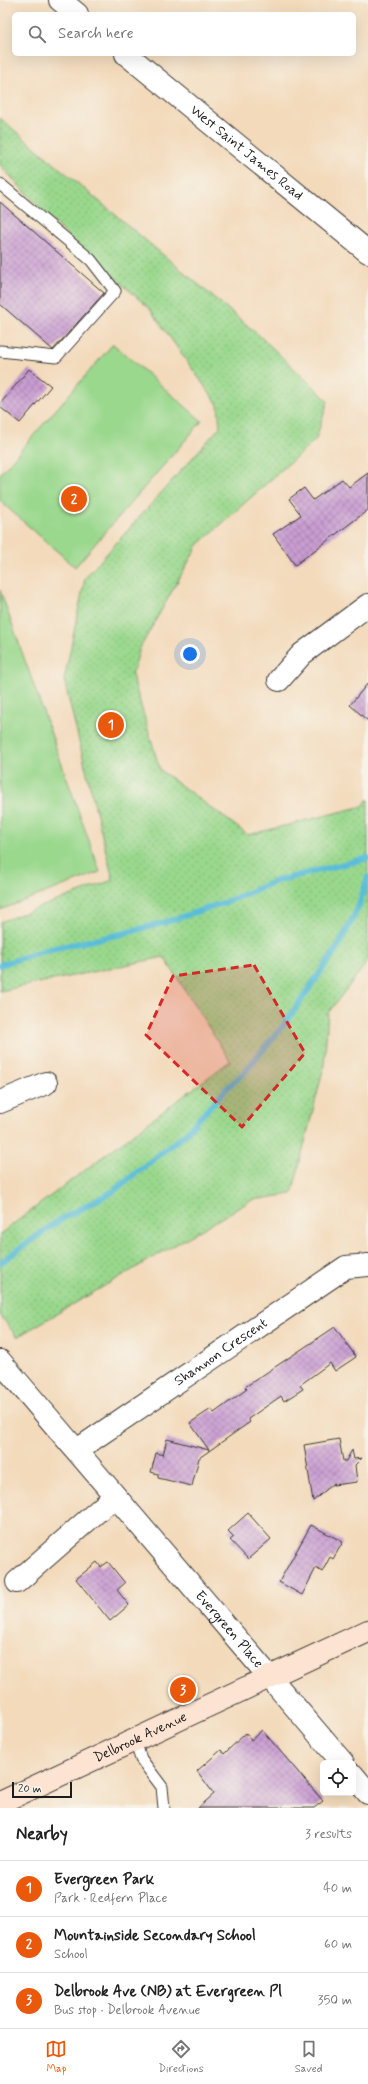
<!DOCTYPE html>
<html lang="en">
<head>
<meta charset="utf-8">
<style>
	:root { --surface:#fff; --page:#f6f6f6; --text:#222; --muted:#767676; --line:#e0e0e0; --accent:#ea580c }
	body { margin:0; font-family:Mynerve,sans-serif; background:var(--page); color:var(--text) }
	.controls { position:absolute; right:12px; bottom:12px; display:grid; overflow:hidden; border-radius:6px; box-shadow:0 4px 16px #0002 }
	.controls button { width:36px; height:36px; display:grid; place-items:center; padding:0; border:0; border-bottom:1px solid var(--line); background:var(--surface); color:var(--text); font:20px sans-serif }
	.scale { position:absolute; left:12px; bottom:10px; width:60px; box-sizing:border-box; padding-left:4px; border:2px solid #1c1c1c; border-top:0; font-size:11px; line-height:14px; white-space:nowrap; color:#1c1c1c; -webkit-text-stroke:3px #f7f3e8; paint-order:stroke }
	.you { position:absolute; left:190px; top:654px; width:14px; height:14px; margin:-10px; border:3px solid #fff; border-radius:50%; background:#1a73e8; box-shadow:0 0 0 6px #1a73e833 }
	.badge { display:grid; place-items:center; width:26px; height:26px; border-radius:50%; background:var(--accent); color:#fff; font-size:13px; font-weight:700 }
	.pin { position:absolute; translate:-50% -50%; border:2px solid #fff; box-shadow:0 1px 4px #0006 }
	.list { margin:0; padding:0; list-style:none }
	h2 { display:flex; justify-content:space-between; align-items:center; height:52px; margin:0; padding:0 16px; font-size:17px }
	h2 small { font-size:13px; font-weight:400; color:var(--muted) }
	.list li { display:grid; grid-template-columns:26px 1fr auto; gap:12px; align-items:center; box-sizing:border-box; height:56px; padding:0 16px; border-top:1px solid var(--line) }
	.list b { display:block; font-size:15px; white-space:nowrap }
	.list p { margin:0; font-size:13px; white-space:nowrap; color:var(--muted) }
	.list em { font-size:13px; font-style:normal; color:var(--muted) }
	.icon { flex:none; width:22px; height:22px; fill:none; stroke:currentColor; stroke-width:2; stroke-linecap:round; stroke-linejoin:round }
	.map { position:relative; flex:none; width:368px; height:1808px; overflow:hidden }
	.search { position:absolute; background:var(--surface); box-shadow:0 4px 16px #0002; left:12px; right:12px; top:12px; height:44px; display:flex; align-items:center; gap:10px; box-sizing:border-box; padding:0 14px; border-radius:6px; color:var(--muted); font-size:15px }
	.sheet { height:220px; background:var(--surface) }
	nav { display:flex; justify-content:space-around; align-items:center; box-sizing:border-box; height:56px; border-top:1px solid var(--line); background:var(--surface); font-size:11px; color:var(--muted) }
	nav a { display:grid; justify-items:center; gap:2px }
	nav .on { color:var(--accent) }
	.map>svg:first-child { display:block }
</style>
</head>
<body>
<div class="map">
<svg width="368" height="1808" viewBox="0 0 368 1808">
	<defs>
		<pattern id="park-dots" width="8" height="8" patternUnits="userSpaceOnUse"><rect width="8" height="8" fill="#9ad88d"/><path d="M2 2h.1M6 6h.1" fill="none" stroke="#84b979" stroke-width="1.8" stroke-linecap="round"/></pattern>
		<pattern id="building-cross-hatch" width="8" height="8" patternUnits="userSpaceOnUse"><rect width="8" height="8" fill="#c99dd2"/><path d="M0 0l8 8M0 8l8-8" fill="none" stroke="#a27faa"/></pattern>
	</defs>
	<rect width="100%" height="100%" fill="#f7f3e8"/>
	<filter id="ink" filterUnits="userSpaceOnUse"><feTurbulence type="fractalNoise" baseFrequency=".025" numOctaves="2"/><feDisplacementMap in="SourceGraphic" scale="8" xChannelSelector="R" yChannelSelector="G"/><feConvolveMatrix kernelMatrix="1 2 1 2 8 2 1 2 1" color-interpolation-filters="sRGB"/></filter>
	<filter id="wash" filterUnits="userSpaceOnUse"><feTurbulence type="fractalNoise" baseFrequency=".012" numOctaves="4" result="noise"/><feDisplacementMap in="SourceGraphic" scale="16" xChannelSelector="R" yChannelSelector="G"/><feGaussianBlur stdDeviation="0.9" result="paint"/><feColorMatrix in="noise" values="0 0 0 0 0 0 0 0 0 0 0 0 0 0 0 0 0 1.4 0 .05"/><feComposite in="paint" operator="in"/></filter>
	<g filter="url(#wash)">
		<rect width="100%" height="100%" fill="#f3dabb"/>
		<path fill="url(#park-dots)" stroke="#5b7a54" d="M0,118l261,219 67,64 -12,38 -118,106 -58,103 -8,27 28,95 88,65 115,-29 5,-7v162l-40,52 -4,53 -32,128 -40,6 -235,137 -17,-22v-81l230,-173 -66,-104 -164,34v-69l113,-42 -49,-200 21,-102 135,-151 -2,-22 -69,-97 -91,-81 -58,-62z"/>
		<path fill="#9ad88d" stroke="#5b7a54" d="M113,344l89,77 -127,146 -75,-66v-27z
			M0,590l100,282 -100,38z"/>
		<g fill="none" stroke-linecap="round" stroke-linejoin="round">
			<path stroke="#5abdd8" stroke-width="6" d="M0,965l46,-15 71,-15 46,-12 63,-21 50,-21 92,-23
				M0,1263l58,-42 54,-29 72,-57 44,-48 16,-14 42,-51 53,-77 19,-37 10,-31"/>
		</g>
		<g id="blocks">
			<path fill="url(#building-cross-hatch)" d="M0,202l104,91 -51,57 -53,-46z
				M29,369l22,17 -31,37 -20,-16v-3z
				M368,473v37l-73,55 -22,-31 28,-19 -12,-16 15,-11 9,12 29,-21 7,8z
				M368,683v38l-18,-16z
				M335,1327l21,30 -21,14 -5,-8 -30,22 3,4 -19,12 -3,-5 -33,23 2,3 -51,36 -7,28 -34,-8v-4l-7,-2 5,-19 7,2 4,-16 42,11 -19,-27 21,-14 3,4 33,-24 -2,-2z
				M339,1439l4,22h3l6,-11 2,9 8,-1 -7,7 2,17 -24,3 1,-2 -21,18 -9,-56z
				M248,1513l23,26 -23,20 -18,-19 4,-3 -6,-6z
				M311,1525l32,17 -10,17 -3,-2 -8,15 -6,-4 -14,27 -23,-13z
				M97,1562l4,5 7,-5 17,21 -8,7 12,15 -19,16 -34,-42z
				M262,1730l61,71 -9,7h-116l16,-14 -17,-23 24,-21 3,4 22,-21 5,7z"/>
		</g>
	</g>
	<g filter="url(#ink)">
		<use href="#blocks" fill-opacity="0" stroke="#3c3834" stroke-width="1"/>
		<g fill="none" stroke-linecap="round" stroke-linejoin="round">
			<g stroke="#3c3834" stroke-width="13">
				<path id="lane" d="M0,184l91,76 24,31 -59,66 -56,-6
					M135,1741l6,18 21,28 2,21"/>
			</g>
			<g stroke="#3c3834" stroke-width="24">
				<g id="street">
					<path d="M60,0l17,14"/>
					<path id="s1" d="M126,54l242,198"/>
					<path d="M279,680l23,-26 66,-49"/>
					<path d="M0,1102l46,-19"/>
					<path id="s2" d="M0,1361l343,402"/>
					<path id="s3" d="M77,1450l269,-183 22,-2"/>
					<path d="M17,1582l98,-86"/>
					<path d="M353,1775l15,18"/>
				</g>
			</g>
			<g stroke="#3c3834" stroke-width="24">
				<g id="secondary">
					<path id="s4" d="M0,1803l368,-172"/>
				</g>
			</g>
			<use href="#lane" stroke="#fff" stroke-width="11"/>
			<use href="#street" stroke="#fff" stroke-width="22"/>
			<use href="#secondary" stroke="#fde3d1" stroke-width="22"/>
		</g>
	</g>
	<path fill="#d62828" fill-opacity="0.2" stroke="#d62828" stroke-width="3" stroke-dasharray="8 5" stroke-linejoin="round" d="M254,965l51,88 -63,74 -96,-92 27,-59z"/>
	<g text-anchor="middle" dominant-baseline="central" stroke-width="4" stroke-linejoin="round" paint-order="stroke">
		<g font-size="14" fill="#1c1c1c" stroke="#f7f3e8">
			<text stroke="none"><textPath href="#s1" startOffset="156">West Saint James Road</textPath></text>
			<text stroke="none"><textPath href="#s3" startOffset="174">Shannon Crescent</textPath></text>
			<text stroke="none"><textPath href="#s2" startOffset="353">Evergreen Place</textPath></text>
			<text stroke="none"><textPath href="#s4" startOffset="155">Delbrook Avenue</textPath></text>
		</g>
	</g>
</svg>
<div class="controls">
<button><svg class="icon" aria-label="locate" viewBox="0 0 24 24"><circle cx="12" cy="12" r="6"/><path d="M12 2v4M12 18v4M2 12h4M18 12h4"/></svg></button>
</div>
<div class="scale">20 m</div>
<div class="you"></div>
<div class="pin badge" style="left:111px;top:725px">1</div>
<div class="pin badge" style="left:74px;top:499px">2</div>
<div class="pin badge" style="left:183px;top:1690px">3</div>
<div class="search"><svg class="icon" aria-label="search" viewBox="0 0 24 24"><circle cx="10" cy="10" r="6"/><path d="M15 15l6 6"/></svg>Search here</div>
</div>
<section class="sheet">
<h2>Nearby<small>3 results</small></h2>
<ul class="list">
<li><span class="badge">1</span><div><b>Evergreen Park</b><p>Park · Redfern Place</p></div><em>40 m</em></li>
<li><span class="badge">2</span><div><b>Mountainside Secondary School</b><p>School</p></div><em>60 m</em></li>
<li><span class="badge">3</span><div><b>Delbrook Ave (NB) at Evergreen Pl</b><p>Bus stop · Delbrook Avenue</p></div><em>350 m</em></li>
</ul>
</section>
<nav>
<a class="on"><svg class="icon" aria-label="map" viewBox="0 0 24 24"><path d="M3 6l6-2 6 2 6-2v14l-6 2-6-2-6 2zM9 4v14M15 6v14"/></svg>Map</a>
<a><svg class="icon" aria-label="directions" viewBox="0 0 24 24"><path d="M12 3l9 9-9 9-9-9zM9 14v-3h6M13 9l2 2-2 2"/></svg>Directions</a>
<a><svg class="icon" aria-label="saved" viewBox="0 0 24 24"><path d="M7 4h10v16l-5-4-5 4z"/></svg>Saved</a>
</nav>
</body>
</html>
